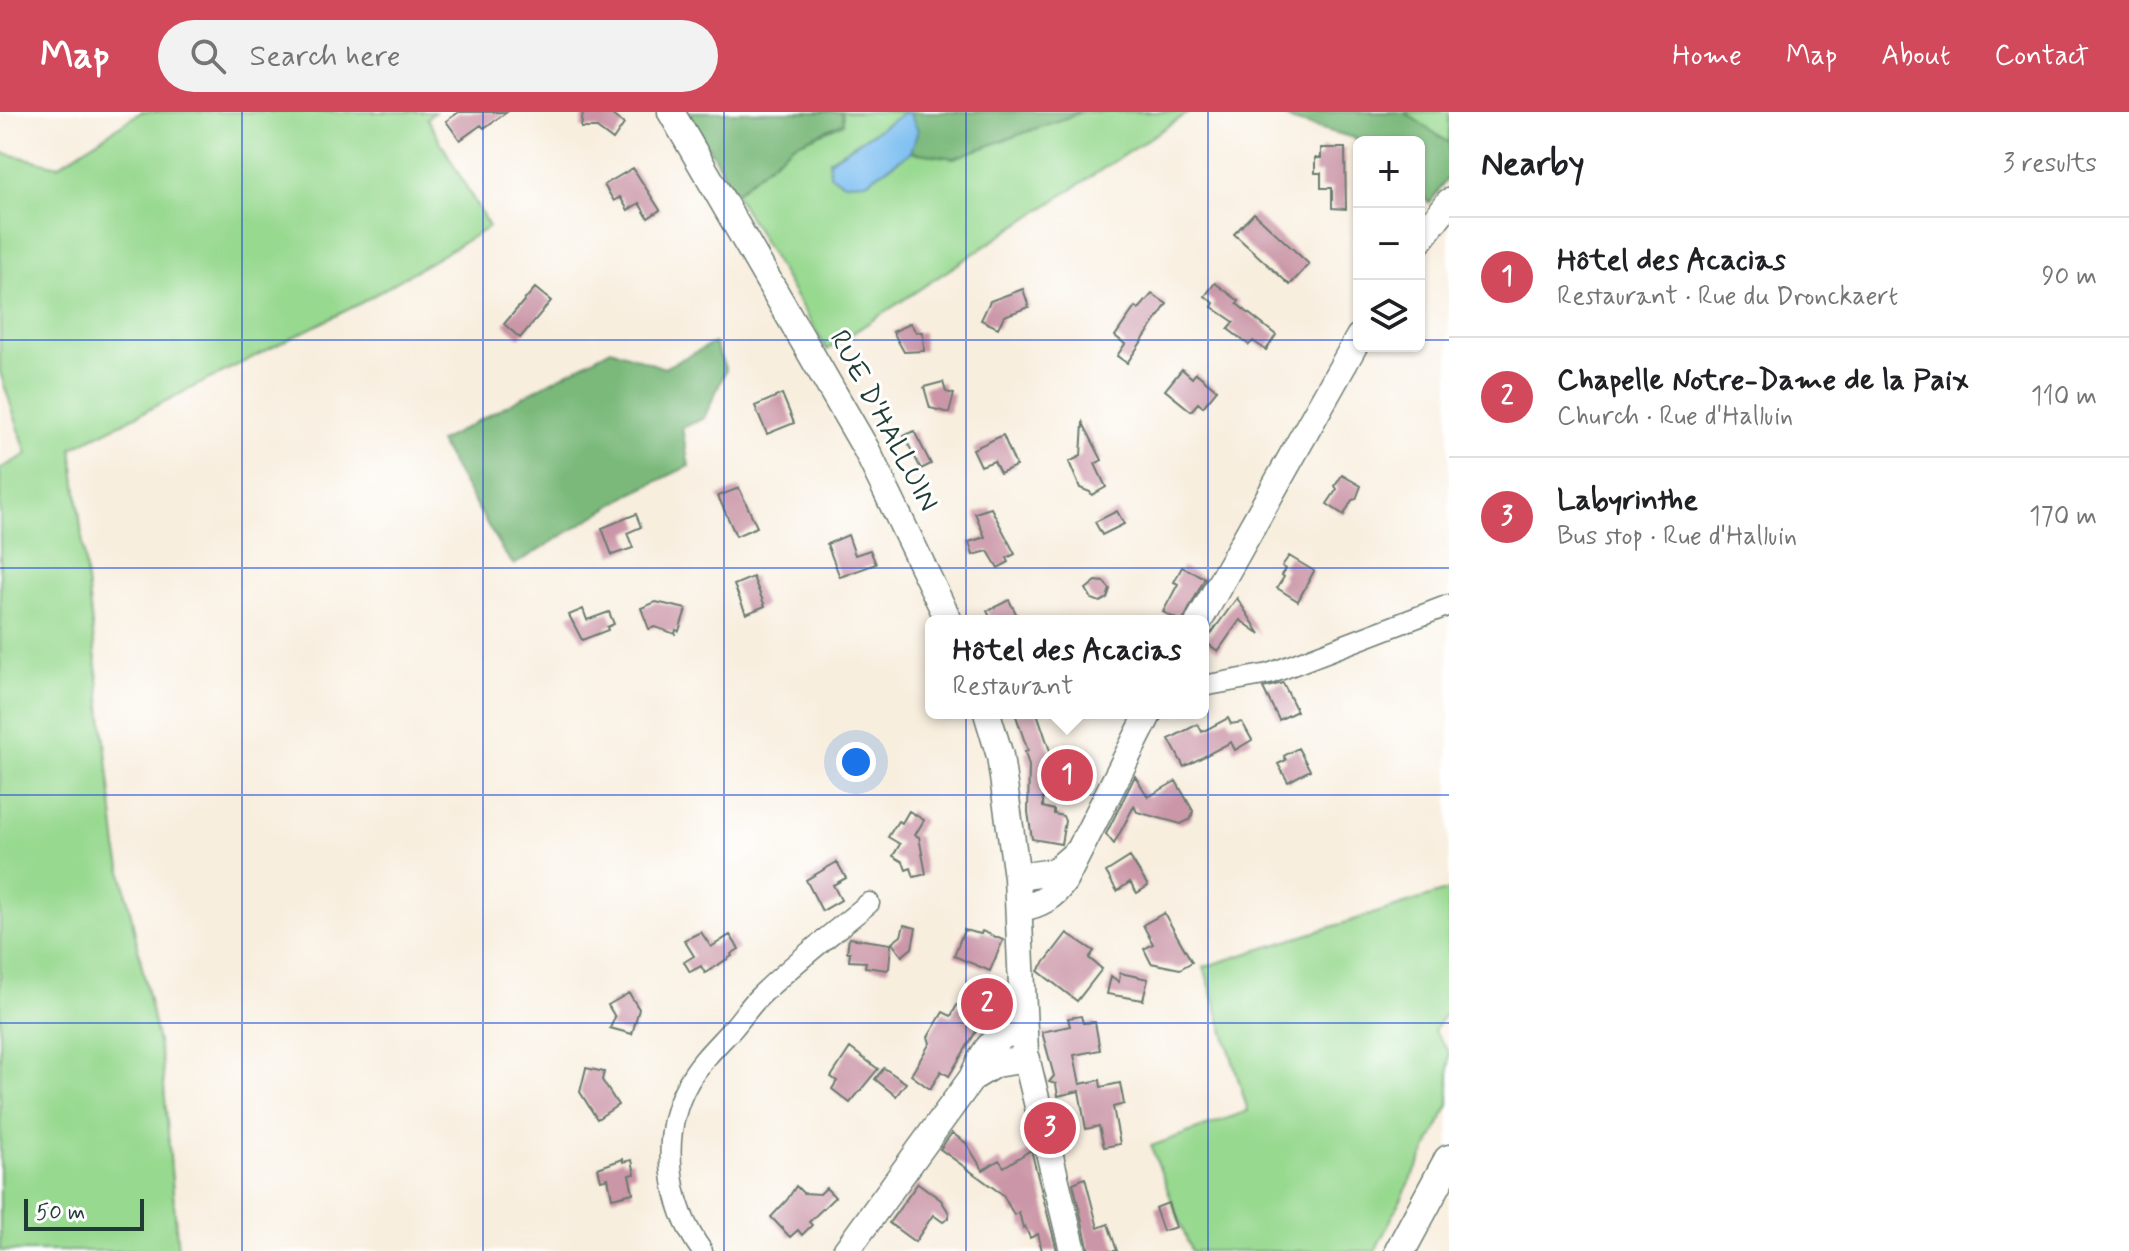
<!DOCTYPE html>
<html lang="en">
<head>
<meta charset="utf-8">
<style>
	:root { --surface:#fff; --page:#f2f2f2; --text:#202124; --muted:#757577; --line:#e0e0e0; --accent:#d1495b }
	body { margin:0; font-family:Mynerve,sans-serif; background:var(--page); color:var(--text) }
	.controls { position:absolute; right:24px; top:24px; display:grid; overflow:hidden; border-radius:12px; box-shadow:0 2px 6px #0004 }
	.controls button { width:72px; height:72px; display:grid; place-items:center; padding:0; border:0; border-bottom:2px solid var(--line); background:var(--surface); color:var(--text); font:40px sans-serif }
	.scale { position:absolute; left:24px; bottom:20px; width:120px; box-sizing:border-box; padding-left:8px; border:4px solid #1f3d34; border-top:0; font-size:22px; line-height:28px; white-space:nowrap; color:#1f3d34; -webkit-text-stroke:6px #fff; paint-order:stroke }
	.you { position:absolute; left:856px; top:650px; width:28px; height:28px; margin:-20px; border:6px solid #fff; border-radius:50%; background:#1a73e8; box-shadow:0 0 0 12px #1a73e833 }
	.badge { display:grid; place-items:center; width:52px; height:52px; border-radius:50%; background:var(--accent); color:#fff; font-size:26px; font-weight:700 }
	.pin { position:absolute; translate:-50% -50%; border:4px solid #fff; box-shadow:0 2px 8px #0006 }
	.popup { position:absolute; left:925px; top:503px; width:284px; height:104px; box-sizing:border-box; display:grid; place-content:center; border-radius:12px; background:var(--surface); filter:drop-shadow(0 2px 6px #0005); font-size:26px; white-space:nowrap; color:var(--muted) }
	.popup b { font-size:30px; color:var(--text) }
	.popup::after { content:''; position:absolute; left:50%; top:100%; margin-left:-16px; border:16px solid transparent; border-top-color:var(--surface) }
	.list { margin:0; padding:0; list-style:none }
	h2 { display:flex; justify-content:space-between; align-items:center; height:104px; margin:0; padding:0 32px; font-size:34px }
	h2 small { font-size:26px; font-weight:400; color:var(--muted) }
	.list li { display:grid; grid-template-columns:52px 1fr auto; gap:24px; align-items:center; box-sizing:border-box; height:120px; padding:0 32px; border-top:2px solid var(--line) }
	.list b { display:block; font-size:30px; white-space:nowrap }
	.list p { margin:0; font-size:26px; white-space:nowrap; color:var(--muted) }
	.list em { font-size:26px; font-style:normal; color:var(--muted) }
	.icon { flex:none; width:44px; height:44px; fill:none; stroke:currentColor; stroke-width:2; stroke-linecap:round; stroke-linejoin:round }
	.map { position:relative; flex:none; width:1449px; height:1139px; overflow:hidden }
	header { display:flex; align-items:center; gap:48px; box-sizing:border-box; height:112px; padding:0 40px; background:var(--accent); color:#fff }
	header strong { font-size:38px }
	nav { display:flex; gap:44px; margin-inline-start:auto; font-size:28px }
	.search { width:560px; height:72px; background:var(--page); display:flex; align-items:center; gap:20px; box-sizing:border-box; padding:0 28px; border-radius:44px; color:var(--muted); font-size:30px }
	main { display:flex }
	aside { flex:1; background:var(--surface) }
	.map>svg:first-child { display:block }
</style>
</head>
<body>
<header>
<strong>Map</strong>
<div class="search"><svg class="icon" aria-label="search" viewBox="0 0 24 24"><circle cx="10" cy="10" r="6"/><path d="M15 15l6 6"/></svg>Search here</div>
<nav><a>Home</a><a>Map</a><a>About</a><a>Contact</a></nav>
</header>
<main>
<div class="map">
<svg width="1449" height="1139" viewBox="0 0 1449 1139">
	<rect width="100%" height="100%" fill="#fff"/>
	<filter id="ink" filterUnits="userSpaceOnUse"><feTurbulence type="fractalNoise" baseFrequency=".0125" numOctaves="2"/><feDisplacementMap in="SourceGraphic" scale="16" xChannelSelector="R" yChannelSelector="G"/><feConvolveMatrix kernelMatrix="1 2 1 2 8 2 1 2 1" color-interpolation-filters="sRGB"/></filter>
	<filter id="wash" filterUnits="userSpaceOnUse"><feTurbulence type="fractalNoise" baseFrequency=".006" numOctaves="4" result="noise"/><feDisplacementMap in="SourceGraphic" scale="32" xChannelSelector="R" yChannelSelector="G"/><feGaussianBlur stdDeviation="1.8" result="paint"/><feColorMatrix in="noise" values="0 0 0 0 0 0 0 0 0 0 0 0 0 0 0 0 0 1.4 0 .05"/><feComposite in="paint" operator="in"/></filter>
	<g filter="url(#wash)">
		<rect width="100%" height="100%" fill="#f8eede"/>
		<path fill="#98d990" stroke="#5c8b62" stroke-width="2" d="M141,0h294l-8,6 62,109 -130,77 -287,144 45,400 45,214 16,189h-178v-782l27,-15 -27,-82v-220l58,14z
			M842,0h64l-77,48 37,22 45,-30 43,6 128,-46h107l-362,238 -92,-157 58,-48 50,-21z
			M1404,0h45v31z
			M1449,778v118l-15,23 15,21v53l-74,146h-184l-40,-105 97,-35 -44,-144z"/>
		<path fill="#7ab97a" stroke="#4c7b57" stroke-width="2" d="M688,0h154l1,11 -50,22 -58,48z
			M909,0h173l-128,46 -43,-6 6,-22z
			M1276,0h128l45,31v33l-19,27 -11,-9v-52l-60,1 -5,-5 -61,-17z
			M714,231l12,27 -22,48 -22,10 7,38 -58,28 -117,71 -10,-12 -65,-111 172,-93 53,19z"/>
		<path fill="#7bbef1" stroke="#4d7e92" stroke-width="2" d="M906,0h3l9,18 -7,22 -45,30 -22,1 -14,-8 -1,-14z"/>
		<g id="blocks">
			<path fill="#cb96a7" d="M459,0h48l-23,16 -3,-3 -21,15 -14,-19z
				M583,0h25l16,12 -11,16 -16,-12h-16z
				M1321,36h24l1,61 -14,-1v-20h-11v-15h-6v-15h6z
				M633,56l27,42 -12,8 -9,-15 -11,7 -8,-13 -6,4 -10,-16z
				M1254,101l55,51 -19,21 -56,-51z
				M1215,171l24,18 -2,3 39,31 -10,15 -13,-9 -4,4 -21,-16 6,-7 -22,-15 2,-4 -9,-7z
				M535,176l16,13 -31,37 -16,-14z
				M1023,177l6,18 -25,9 -6,12 -17,-8 9,-19z
				M1152,182l15,10 -40,59 -10,-7 8,-12 -10,-8 20,-29 4,2z
				M910,211l6,9h7l1,19 -20,1 -11,-20z
				M1182,257l10,9 4,-5 21,17 -14,17 -5,-4 -7,8 -26,-21z
				M943,270l3,10 8,2 -5,19 -19,-5 -6,-21z
				M782,282l12,29 -27,11 -12,-28z
				M1083,311l19,37 -7,4 11,23 -14,8 -2,-3 -10,-4 -11,-26 12,-6z
				M914,319l17,33 -10,5 -17,-33z
				M1003,323l13,31 -16,7 -6,-12 -13,5 -8,-17z
				M1342,363l19,11 -5,13 -4,1 -8,15 -17,-11 10,-15 -2,-3z
				M739,376l18,39 -21,9 -18,-40z
				M991,396l24,46 -8,4 2,4 -11,6 -10,-17 -15,4 -4,-13 16,-5 -10,-24z
				M1117,399l7,13 -22,11 -7,-13z
				M636,402l5,13 -14,6 6,15 -21,7 -10,-27z
				M848,423l7,20 15,-5 6,14 -36,13 -13,-33z
				M1289,444l25,15 -16,30 -21,-13 7,-11 -2,-2 4,-6 -4,-3z
				M1182,455l23,11 -22,43h-3l-17,-9 15,-28 -4,-2z
				M753,465l12,29 -19,8 -12,-29z
				M1096,469l8,1 6,7 -3,9 -7,4 -8,-3 -6,-10z
				M1237,486l23,36 -20,-14 -22,31 -13,-9z
				M1009,488l11,21h-28l-5,-10z
				M656,490l30,7 -7,22 -3,-1 -1,4 -20,-7 -6,2 -8,-21z
				M583,497l4,11 22,-8 5,12 -7,3 1,3 -26,10 -13,-25z
				M1283,571l14,28 -18,9 -16,-32z
				M1015,601h22l13,38h4v6l8,1v14h-18l-1,35 11,3v4l9,2 2,5 -4,23 -29,-5 -4,-27 1,-46 -4,-14 3,-1z
				M1228,606l3,6 11,-2 10,18 -17,10 -4,-8 -47,25 -15,-28 29,-15 4,8z
				M1298,636l12,22 -22,12 -10,-18 8,-4 -2,-4z
				M1135,664l13,21 28,-16 17,30 -2,8 -10,5 -44,-12 -3,-6 -20,38 -8,-10z
				M909,699l15,9 -9,15 4,2 7,37 -12,3 -3,-9 -5,2 -3,-8 -10,-6 7,-12 -12,-7 10,-16 4,2z
				M1130,745l18,29 -11,7 -7,-11 -13,9 -11,-19z
				M837,750l9,16 -13,7 8,15 -19,11 -16,-31z
				M1164,801l28,49 -12,7 -29,-6 -7,-14 9,-5 -10,-19z
				M904,813l12,3 -4,20 -10,8 -10,-13 9,-7z
				M964,818l17,4 1,-3 21,9 -13,31 -36,-15z
				M701,820l10,15 19,-12 9,14 -8,5 1,2 -27,17 -4,-7 -11,6 -6,-10 10,-6 -10,-16z
				M1067,821l27,18 -5,7 13,11 -25,32 -39,-30z
				M849,826l42,6 -2,24 -2,2 -22,-3 1,-5 -17,-1 1,-9h-3z
				M1120,861l28,6 -5,21 -36,-6 4,-18 8,6z
				M629,881l10,16 -7,25 -22,-6 5,-11 -7,-12z
				M957,893l15,8 2,-4 12,6 -37,61 -8,-5 -11,18 -19,-14 19,-32 -2,-6 15,-25 8,4z
				M1081,904l2,7 12,-1 5,28 -26,5 6,29 20,-4 1,7 19,-4 4,21 -11,3 7,37 -16,3 -5,-21 -13,3 -7,-38 -21,5 -2,-12 -7,-2 5,-6 -12,-44 28,-6 -2,-8z
				M850,936l28,21 -28,34 -18,-14 5,-8 -6,-4z
				M586,956l18,4 -2,8 16,25 -21,14 -17,-27z
				M884,956l22,15 -10,13 -21,-17z
				M952,1021l14,10 17,27 16,-10 5,7 27,-17 26,101h-15l-4,-17 -8,4 -5,-12 -2,2 -4,-16 -5,3 -11,-20 -63,-46z
				M623,1047v3l9,-2 3,14 -6,1 4,18 -21,5 -4,-20 -7,2 -3,-12z
				M1085,1066l13,50 10,-4 9,27h-28l-16,-68z
				M918,1071l23,17 8,13v5l-6,4 -10,-7 -18,27 -26,-19z
				M796,1074l7,7 17,1 6,-6 9,9 -26,25 3,3 -10,10 -4,-5 -8,7 -19,-20 16,-17z
				M1168,1091l8,24 -13,4 -8,-23z"/>
		</g>
	</g>
	<g filter="url(#ink)">
		<use href="#blocks" fill-opacity="0" stroke="#6b7b70" stroke-width="2"/>
		<g fill="none" stroke-linecap="round" stroke-linejoin="round">
			<g stroke="#6b7b70" stroke-width="23">
				<path id="minor" d="M1203,574l66,-12 180,-69
					M702,1139c-34,-47 -43,-116 -14,-168 12,-22 30,-38 46,-56 8,-9 15,-20 24,-29 34,-34 74,-64 111,-95"/>
			</g>
			<g stroke="#6b7b70" stroke-width="29">
				<path id="major" d="M671,0l195,337 83,172
					M1419,129l30,-39
					M1199,509l160,-284
					M987,601l13,43 17,121 8,176 48,198
					M1017,765l37,-5 21,-18
					M1020,796c20,-3 33,-11 44,-27l85,-168
					M972,966l23,-14 32,-5
					M846,1139l126,-173c14,-30 17,-40 50,-49"/>
			</g>
			<g stroke="#6b7b70" stroke-width="33">
				<path id="highway" d="M1400,1139l49,-91"/>
			</g>
			<use href="#minor" stroke="#fff" stroke-width="20"/>
			<use href="#major" stroke="#fff" stroke-width="26"/>
			<use href="#highway" stroke="#fff" stroke-width="30"/>
		</g>
	</g>
	<path fill="none" stroke="#1d4ed8" stroke-width="2" stroke-opacity="0.55" d="M242,0v1139M483,0v1139M724,0v1139M966,0v1139M1208,0v1139M0,228h1359M1419,228h30M0,456h1449M0,683h1449M0,911h1449"/>
	<g text-anchor="middle" dominant-baseline="central" stroke-width="6" stroke-linejoin="round" paint-order="stroke">
		<g font-size="28" fill="#1f3d34" stroke="#fff">
			<text transform="translate(883 309) rotate(62)">RUE D'HALLUIN</text>
		</g>
	</g>
</svg>
<div class="controls">
<button>+</button>
<button>−</button>
<button><svg class="icon" aria-label="layers" viewBox="0 0 24 24"><path d="M12 4l9 5-9 5-9-5zM3 14l9 5 9-5"/></svg></button>
</div>
<div class="scale">50 m</div>
<div class="you"></div>
<div class="pin badge" style="left:1067px;top:663px">1</div>
<div class="popup"><b>Hôtel des Acacias</b>Restaurant</div>
<div class="pin badge" style="left:987px;top:892px">2</div>
<div class="pin badge" style="left:1050px;top:1016px">3</div>
</div>
<aside>
<h2>Nearby<small>3 results</small></h2>
<ul class="list">
<li><span class="badge">1</span><div><b>Hôtel des Acacias</b><p>Restaurant · Rue du Dronckaert</p></div><em>90 m</em></li>
<li><span class="badge">2</span><div><b>Chapelle Notre-Dame de la Paix</b><p>Church · Rue d'Halluin</p></div><em>110 m</em></li>
<li><span class="badge">3</span><div><b>Labyrinthe</b><p>Bus stop · Rue d'Halluin</p></div><em>170 m</em></li>
</ul>
</aside>
</main>
</body>
</html>
